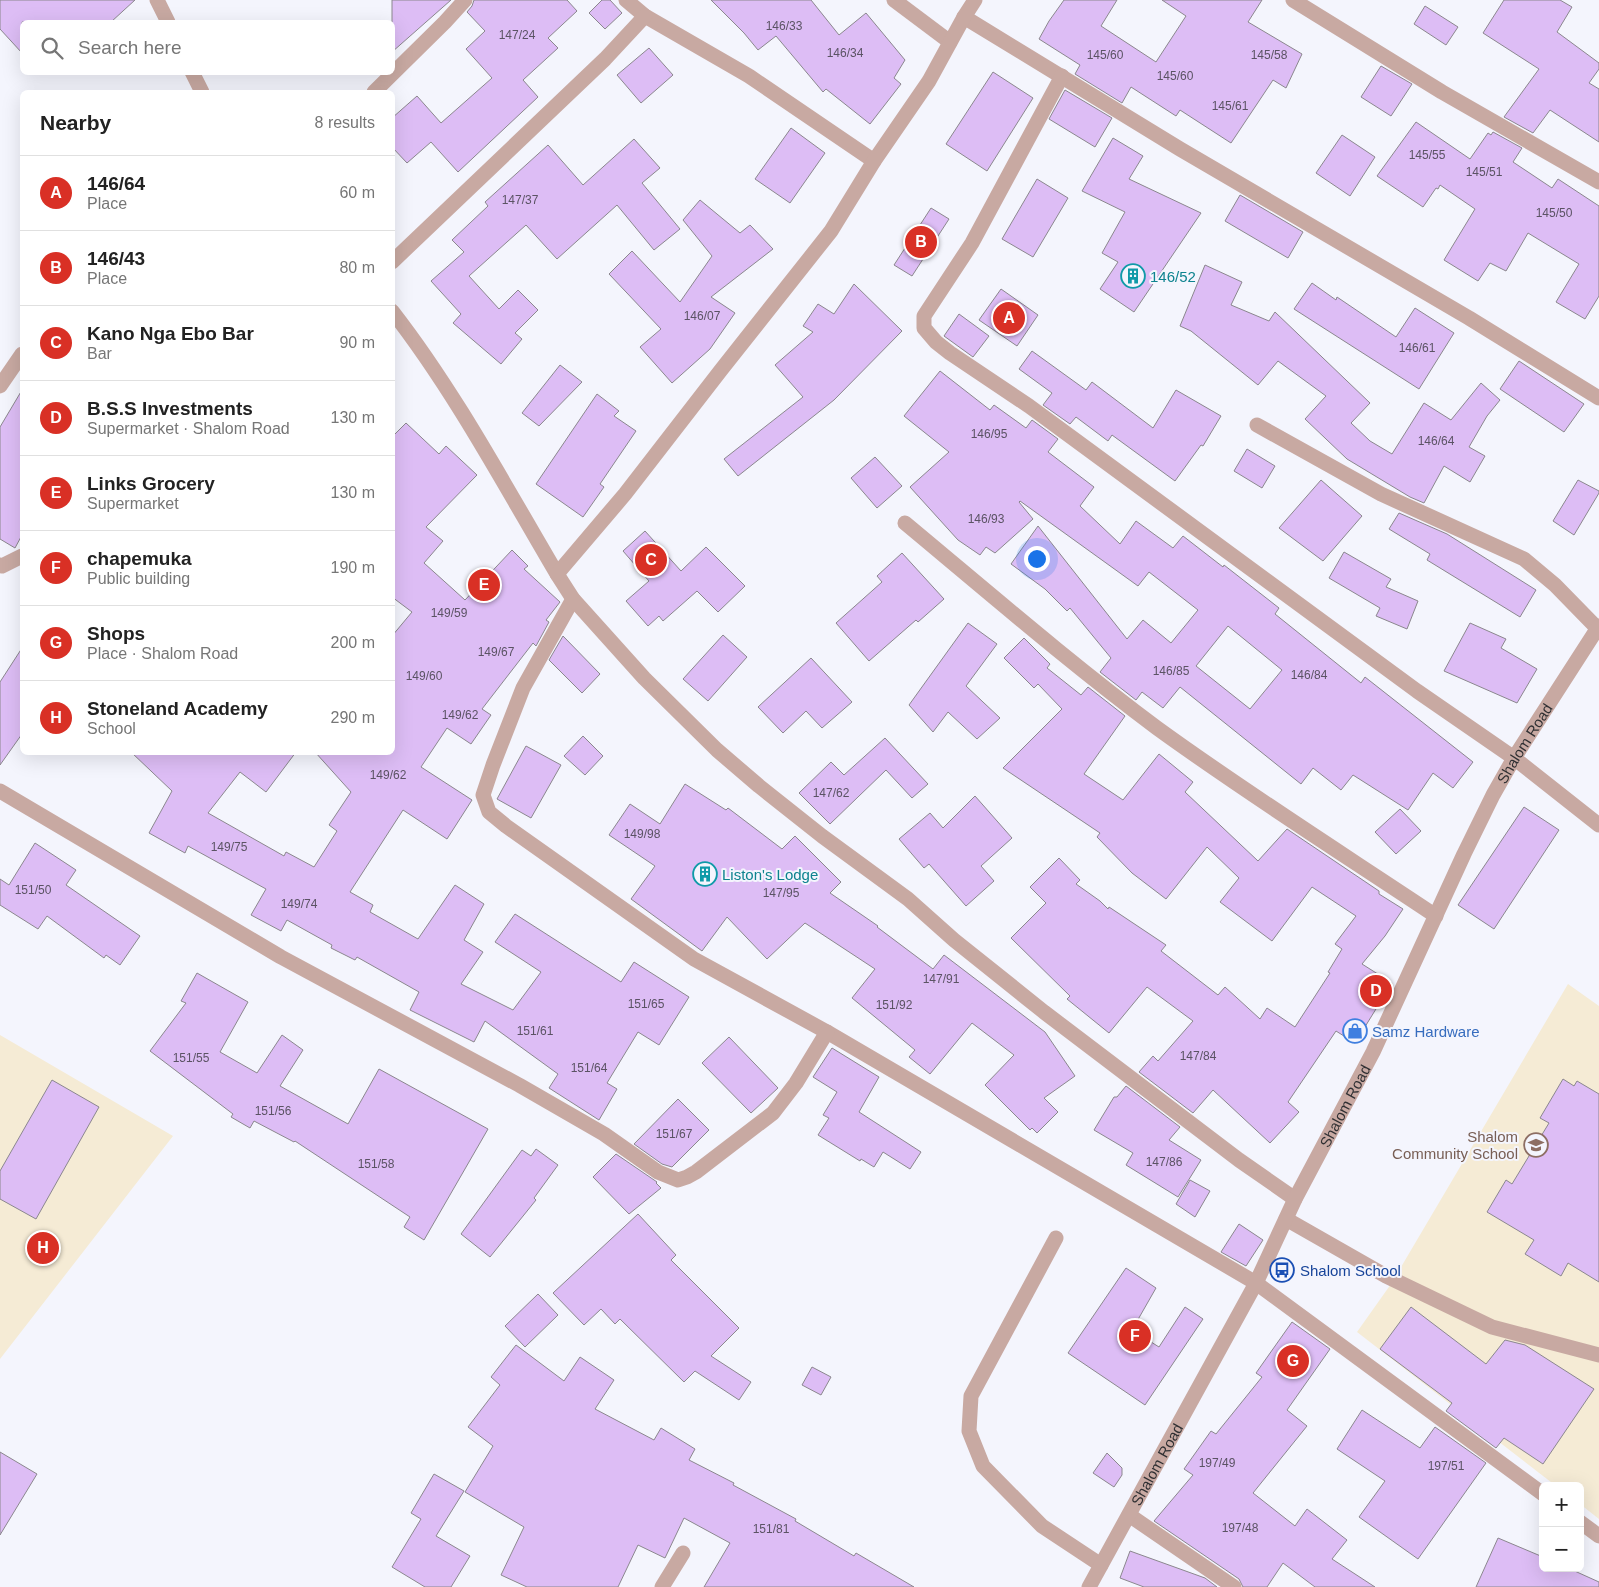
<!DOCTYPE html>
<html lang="en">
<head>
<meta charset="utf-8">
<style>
	:root { --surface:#fff; --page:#f6f6f6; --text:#222; --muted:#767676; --line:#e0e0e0; --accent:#d93025 }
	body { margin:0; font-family:Arial,sans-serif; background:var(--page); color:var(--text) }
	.controls { position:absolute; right:15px; bottom:15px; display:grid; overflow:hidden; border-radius:8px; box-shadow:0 5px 20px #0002 }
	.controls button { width:45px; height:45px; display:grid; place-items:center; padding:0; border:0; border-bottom:1px solid var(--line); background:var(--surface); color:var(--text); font:25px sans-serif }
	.you { position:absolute; left:1036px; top:558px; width:18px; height:18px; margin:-12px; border:4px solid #fff; border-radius:50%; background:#1a73e8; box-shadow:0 0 0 8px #1a73e833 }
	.badge { display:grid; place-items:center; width:32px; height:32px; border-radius:50%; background:var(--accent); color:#fff; font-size:16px; font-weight:700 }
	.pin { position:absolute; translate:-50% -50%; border:2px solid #fff; box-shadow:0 1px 5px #0006 }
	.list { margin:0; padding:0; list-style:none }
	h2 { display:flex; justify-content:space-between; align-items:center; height:65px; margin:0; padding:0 20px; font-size:21px }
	h2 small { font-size:16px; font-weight:400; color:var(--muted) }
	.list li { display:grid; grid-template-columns:32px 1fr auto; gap:15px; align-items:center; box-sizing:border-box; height:75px; padding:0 20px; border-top:1px solid var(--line) }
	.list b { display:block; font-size:19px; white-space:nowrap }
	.list p { margin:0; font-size:16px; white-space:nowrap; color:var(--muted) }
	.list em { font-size:16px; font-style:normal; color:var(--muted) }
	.icon { flex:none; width:28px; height:28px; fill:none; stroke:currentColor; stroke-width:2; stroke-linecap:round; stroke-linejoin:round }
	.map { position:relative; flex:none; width:1599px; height:1587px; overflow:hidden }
	.search { position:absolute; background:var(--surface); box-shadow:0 5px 20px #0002; left:20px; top:20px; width:375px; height:55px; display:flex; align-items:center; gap:12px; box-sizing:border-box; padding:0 18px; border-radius:8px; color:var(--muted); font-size:19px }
	.panel { position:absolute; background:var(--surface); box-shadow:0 5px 20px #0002; left:20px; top:90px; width:375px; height:665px; border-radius:8px }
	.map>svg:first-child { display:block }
</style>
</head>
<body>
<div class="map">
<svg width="1599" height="1587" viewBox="0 0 1599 1587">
	<rect width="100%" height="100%" fill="#f4f5fd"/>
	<path fill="#f5ebd5" d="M1568,984l31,22v513l-19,-15v-18h-24l-199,-154 34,-48z
		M0,1035l173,101 -173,223z"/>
	<path fill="#ddbdf5" stroke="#8b878e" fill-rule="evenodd" d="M0,0h135l-24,22h-89v31l-22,-24z
		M392,0h59l-59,52z
		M474,0h93l10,11 -29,27 10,10 -35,32 15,17 -80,75 -27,-30 -24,21 -15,-16v-29l25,-22 24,27 51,-45 -26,-29 19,-18 -18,-19 5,-6z
		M602,0h8l12,13 -17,16 -16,-16z
		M711,0h100l28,35 27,-22 39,47 -11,18 7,6 -31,40 -44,-35 -3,3 -47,-56 -18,14 -14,-17z
		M1064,0h53l-16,26 55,36 30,-46 -24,-16h100l-14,22 54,32 -16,34 -13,-8 -42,63 -51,-33 -4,6 -45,-29 -9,16 -47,-29 5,-9 -41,-26 10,-18z
		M1504,0h56l12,7 -15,25 42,31v6l-10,14 10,6v53l-49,-32 -17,23 -29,-16 35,-48 -56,-36z
		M1425,6l33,21 -12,18 -32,-21z
		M649,48l24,27 -32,28 -24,-28z
		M1381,66l31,18 -21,32 -30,-19z
		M993,72l40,26 -46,73 -41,-27z
		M1065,90l47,28 -17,29 -46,-28z
		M1416,122l54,37 18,-26 3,2 2,-3 29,16 -9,14 39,26 6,-9 41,27v90l-14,23 -29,-17 23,-38 -51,-31 -22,38 -16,-8 -12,18 -34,-21 31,-51 -35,-24 -2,4 -2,-1 -13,19 -46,-31z
		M791,128l34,25 -35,50 -35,-24z
		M1342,135l33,22 -25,39 -34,-23z
		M1113,138l30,18 -14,23 72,34 -67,99 -34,-23 18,-27 -16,-9 23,-41 -43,-21z
		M634,139l26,29 -18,15 38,46 -26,21 -37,-45 -60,54 -31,-34 -57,51 30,33 19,-19 20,20 -23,23 7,6 -21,25 -48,-41 8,-9 -30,-33 33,-29 -12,-12 36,-34 -3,-4 63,-57 35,40z
		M1037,179l31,19 -35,59 -31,-18z
		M1240,195l63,37 -15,26 -63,-37z
		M700,200l40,33 10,-8 23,24 -62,48 24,16 -25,36 -38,34 -32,-36 21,-18 -52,-55 23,-23 48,51 32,-46 -29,-36z
		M931,208l18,11 -37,57 -18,-11z
		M1205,265l37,17 -11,23 38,16 6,-9 95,91 -19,20 19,18 22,13 32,-51 27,17 30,-37 19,17 -13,16 -18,31 16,9 -15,26 -26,-16 -20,37 -14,-6 -63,-38 -42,-40 21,-23 -48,-35 -20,24 -67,-54 -11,-5z
		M1312,283l24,17 1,-3 59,40 19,-29 39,25 -35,56 -125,-80z
		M854,284l48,47 -68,69 -96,76 -14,-17 79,-62 -28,-32 38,-33 -10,-6 15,-22 16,10z
		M1001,289l37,26 -21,31 -38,-26z
		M959,314l30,22 -16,21 -29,-21z
		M1032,351l54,39 6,-8 61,46 23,-38 45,26 -18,30 -2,-1 -26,36 -63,-46 -4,6 -32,-24 -6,7 -27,-19 9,-12 -33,-24z
		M1519,361l65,43 -20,28 -64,-43z
		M560,365l22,17 -43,44 -17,-13z
		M940,371l50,39 4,-5 32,23 6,-8 26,19 -10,13 46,35 -14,19 40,38 16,-23 37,27 10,-12 40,31 1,-2 55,43 -4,6 86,69 4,-6 108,85 -20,26 -20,-15 -25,37 -55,-35 -12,15 -28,-22 -12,16 -121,-97 -17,21 -21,-16 -6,8 -36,-28 11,-14 -41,-50 -3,3 -22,-22 -34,-25 27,-38 89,113 16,-19 28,23 27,-33 -49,-38 -11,14 -118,-85 -1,1 14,17 -38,34 -9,-6 -6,8 -22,-15 -48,-53 39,-35 -45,-36zM1228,626l54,44 -32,39 -54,-43z
		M22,390v145l-7,13 -15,-9v-112z
		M597,394l22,17 -5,5 22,15 -36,53 4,3 -21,30 -47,-33z
		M406,423l33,31 7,-8 31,29 -51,52 17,14 -19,22 41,37 47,-50 16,16 -4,3 36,33 -14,18 3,2 -13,24 -3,-3 -51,66 9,6 -20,29 -24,-16 -26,39 51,33 -25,39 -44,-29 -53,82 23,13 -3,7 48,27 37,-54 29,19 -20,36 19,12 -22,32 52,26 28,-38 -46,-30 20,-28 106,68 13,-20 55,35 -30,48 -21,-13 -31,51 10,6 -18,31 -50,-32 9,-14 -73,-53 -11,21 -64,-32 9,-18 -62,-35 -2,3 -24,-12 1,-3 -45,-25 -6,11 -30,-16 15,-26 -78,-43 -3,7 -36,-20 23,-42 -41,-39h165l-30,40 -26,-20 -32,41 76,43 2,-4 28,15 23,-36 -8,-6 22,-33 -36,-40h77v-116l20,-24 -20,-15v-160z
		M1247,449l28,17 -13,22 -28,-17z
		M875,457l27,29 -25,22 -26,-30z
		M1321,480l41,36 -39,45 -44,-33z
		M1578,480l21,11v2l-25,42 -21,-14z
		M1399,513l48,21 89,56 -16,27 -93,-57 3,-6 -41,-25z
		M645,531l36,40 25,-24 39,39 -27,26 -21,-21 -34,30 -4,-5 -11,10 -22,-25 23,-20 -26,-30z
		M1344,552l47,27 -5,8 32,14 -11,28 -31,-13 4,-8 -51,-30z
		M902,553l42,46 -26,23 -2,-2 -47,41 -33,-38 46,-41 -5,-6z
		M968,623l29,21 -31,42 34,32 -23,21 -29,-27 -15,20 -24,-27z
		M1470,623l36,16 -5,9 36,21 -20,34 -73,-32z
		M723,635l24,22 -39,44 -25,-22z
		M563,636l37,38 -18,19 -33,-33z
		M1024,638l26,26 -3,4 34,27 7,-8 37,29 -41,58 39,26 36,-46 34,28 -8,10 73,69 29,-32 92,62v3l24,15 -18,27 -23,28 30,19 -37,60 -19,-12 -48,71 11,10 -29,31 -57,-53 -20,23 -54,-41 14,-16 5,5 35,-40 -46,-34 -38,46 -42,-34 3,-3 -59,-58 35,-35 -16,-16 29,-29 21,22 -4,4 24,17 8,8 1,-2 57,38 -5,6 57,44 7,-8 35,32 7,-11 28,19 35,-54 -2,-1 14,-23 -7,-5 21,-28 -44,-29 -40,54 -52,-39 19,-24 -32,-31 -41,52 -34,-26 -35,-36 3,-4 -97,-65 59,-59 -24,-25 -4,4 -30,-30z
		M22,648v86l-22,31v-83z
		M811,658l41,44 -30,26 -16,-17 -23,22 -25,-26z
		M583,736l20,20 -18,19 -21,-19z
		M885,738l43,46 -16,14 -26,-28 -56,54 -31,-31 32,-31 13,13z
		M526,746l35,19 -30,53 -34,-19z
		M685,784l41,26 2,-2 54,41 13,-13 46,46 -11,11 48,33 -1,1 56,42 11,-14 101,77 30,44 -31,22 14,14 -21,21 -5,-5 -2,2 -45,-45 29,-30 -42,-32 -42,51 -21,-17 6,-7 -63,-52 23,-29 -70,-46 -38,36 -40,-42 -25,34 -71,-52 24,-33 -46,-31 21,-31 30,20z
		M975,796l37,42 -31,28 13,15 -28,25 -37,-42 -5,4 -25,-29 31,-26 13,15z
		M1524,807l35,23 -65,99 -36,-24z
		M1400,809l21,22 -25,23 -21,-22z
		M35,843l41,27 -10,15 74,51 -20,29 -14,-10 -2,3 -57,-42 -9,13 -38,-24v-26l9,6z
		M197,973l51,29 -28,50 37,21 25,-38 21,15 -23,36 68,38 31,-55 109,60 -64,111 -20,-13 6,-10 -115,-76 -1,1 -40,-21 -4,7 -19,-11 2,-3 -83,-63 36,-48 -5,-2z
		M729,1037l49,51 -27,25 -49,-50z
		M832,1048l47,29 -20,35 62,40 -11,17 -27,-17 -9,15 -13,-8 -1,2 -42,-26 11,-17 -6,-3 14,-23 -24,-15z
		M1563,1079l11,7 3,-5 22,13v188l-31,-19 -7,13 -36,-22 9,-14 -47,-28 19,-32 6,4 37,-61 -9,-5z
		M52,1080l47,27 -63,112 -36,-20v-28z
		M1126,1086l54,41 -11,13 32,20 -23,37 -52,-32 7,-12 -39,-23 20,-33h3z
		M678,1099l31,31 -37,37 -10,-3 -28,-20z
		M536,1149l22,16 -24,33 2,2 -46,57 -29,-23 61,-84 9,6z
		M616,1154l41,28 -1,1 5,5 -32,26 -36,-37z
		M1190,1180l20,11 -15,26 -19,-13z
		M638,1214l38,41 -5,5 68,68 -28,28 40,26 -12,18 -44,-29 -11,11 -64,-63 -5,5 -14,-15 -17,16 -31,-32z
		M1239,1224l24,16 -17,26 -25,-14z
		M1126,1268l30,20 -24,42 27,17 26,-40 18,12 -58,86 -77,-52z
		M538,1294l20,21 -33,32 -20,-21z
		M1411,1307l75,57 19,-24 20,5 69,44 -51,75 -39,-26 -8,10 -50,-37 6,-8 -72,-54z
		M1292,1322l38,27 -43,61 20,16 -54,67 42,33 12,-17 40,31 -15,19 43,28h-60l-32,-24 -16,24h-24l-4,-8 -85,-58 39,-46 -9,-6 27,-38 5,3 46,-57 -6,-4z
		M516,1345l48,36 16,-24 34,23 -19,29 59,31 7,-12 34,21 -6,11 45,23 -1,2 63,34 -1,2 59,35 2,-3 58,34h-210l26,-44 -46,-25 -19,40 -27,-13 -20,42h-91l-26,-12 23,-48 -59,-35 28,-46 -25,-19 32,-42 -9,-8z
		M812,1367l19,10 -10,18 -19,-10z
		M1362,1410l58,38 15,-21 51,36 -68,96 -59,-42 26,-36 -48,-32z
		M0,1452l37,22 -37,61z
		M1107,1453l15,15v7l-8,12 -21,-14z
		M434,1474l30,17 -28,45 34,20 -19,31h-26l-33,-20 29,-48 -10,-6z
		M1498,1538l45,19v11h25l31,14v5h-123z
		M1130,1551l75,27 12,9h-73l-24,-9z"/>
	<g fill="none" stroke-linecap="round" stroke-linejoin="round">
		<path stroke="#c8a9a2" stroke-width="15" d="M1257,425l124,69 143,65 31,26 42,43
			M573,599l-50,89 -30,77 -10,30 6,17 17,14 188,133 133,73 429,251 287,211
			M1286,1219l100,57 106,51 107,28
			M1056,1238l-85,158 -2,35 14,35 59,60 59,39
			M1129,1515l105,72
			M1580,1522l19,14
			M662,1587l21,-34"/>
		<g stroke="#c8a9a2" stroke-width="15">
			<path d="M157,0l11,22"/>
			<path d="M626,0l19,16 104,60 125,85"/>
			<path d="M894,0l56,42"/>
			<path d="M1293,0l149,92 157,90"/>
			<path d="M964,17l216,132 289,169 130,80"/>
			<path d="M192,72l10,20"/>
			<path d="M1062,76l-90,167 -48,73v12l12,14 14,11 79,53 388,285 97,67 85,67"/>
			<path d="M374,92l71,-70 20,-22"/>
			<path d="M392,262l213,-203 40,-43"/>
			<path d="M392,311c63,81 113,175 165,263l16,25 71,79 73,72 42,36 63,50 86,63 46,41 90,72 195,148 56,39"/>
			<path d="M0,386l22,-32"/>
			<path d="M905,523c83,69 165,140 252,205 91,66 186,126 279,188"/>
			<path d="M0,565l2,1 20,-10"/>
			<path d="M557,574l68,-80 96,-124 110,-139 43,-70 55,-80 35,-64 11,-17"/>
			<path d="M0,791l281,166 238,128 85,49 54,38 20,8 9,-3 9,-5 77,-59 23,-30 31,-51"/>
			<path id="s1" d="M1089,1587l167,-304 39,-84 78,-147 91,-198 29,-59 21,-37 85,-132"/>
		</g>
	</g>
	<defs>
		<g id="building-ring" transform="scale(1.25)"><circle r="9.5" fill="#f4f5fd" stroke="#0f9aa8" stroke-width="1.5"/><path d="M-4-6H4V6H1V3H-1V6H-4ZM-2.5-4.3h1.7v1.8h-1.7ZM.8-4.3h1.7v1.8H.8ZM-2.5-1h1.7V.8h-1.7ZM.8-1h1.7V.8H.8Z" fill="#0f9aa8"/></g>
		<g id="shop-ring" transform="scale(1.25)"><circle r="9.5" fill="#f4f5fd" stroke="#3f7fe0" stroke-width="1.5"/><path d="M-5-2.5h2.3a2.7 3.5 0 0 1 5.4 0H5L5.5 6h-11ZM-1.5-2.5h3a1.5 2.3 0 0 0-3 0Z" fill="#3f7fe0"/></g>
		<g id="school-ring" transform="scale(1.25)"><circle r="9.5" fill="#f4f5fd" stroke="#8d6e63" stroke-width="1.5"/><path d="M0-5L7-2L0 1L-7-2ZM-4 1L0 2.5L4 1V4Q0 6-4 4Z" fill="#8d6e63"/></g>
		<g id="bus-ring" transform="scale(1.25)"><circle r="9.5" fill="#f4f5fd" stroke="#1a4fb4" stroke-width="1.5"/><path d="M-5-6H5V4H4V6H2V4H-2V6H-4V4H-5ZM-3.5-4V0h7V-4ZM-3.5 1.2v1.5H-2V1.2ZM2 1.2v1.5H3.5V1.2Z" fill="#1a4fb4"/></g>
	</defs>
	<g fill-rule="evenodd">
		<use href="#building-ring" x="1133" y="276"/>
		<use href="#building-ring" x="705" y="874"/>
		<use href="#shop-ring" x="1355" y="1031"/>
		<use href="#school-ring" x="1536" y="1145"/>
		<use href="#bus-ring" x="1282" y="1270"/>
	</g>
	<g text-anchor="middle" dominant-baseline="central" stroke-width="4" stroke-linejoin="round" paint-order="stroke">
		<g font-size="12" fill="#5b5364">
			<text x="784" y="26">146/33</text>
			<text x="517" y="35">147/24</text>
			<text x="845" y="53">146/34</text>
			<text x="1105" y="55">145/60</text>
			<text x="1269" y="55">145/58</text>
			<text x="1175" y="76">145/60</text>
			<text x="1230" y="106">145/61</text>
			<text x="1427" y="155">145/55</text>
			<text x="1484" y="172">145/51</text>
			<text x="520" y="200">147/37</text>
			<text x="1554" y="213">145/50</text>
			<text x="702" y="316">146/07</text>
			<text x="1417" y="348">146/61</text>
			<text x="989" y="434">146/95</text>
			<text x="1436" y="441">146/64</text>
			<text x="986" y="519">146/93</text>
			<text x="449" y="613">149/59</text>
			<text x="496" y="652">149/67</text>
			<text x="1171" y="671">146/85</text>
			<text x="1309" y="675">146/84</text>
			<text x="424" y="676">149/60</text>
			<text x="460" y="715">149/62</text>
			<text x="388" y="775">149/62</text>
			<text x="831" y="793">147/62</text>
			<text x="642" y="834">149/98</text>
			<text x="229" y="847">149/75</text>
			<text x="33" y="890">151/50</text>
			<text x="781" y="893">147/95</text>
			<text x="299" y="904">149/74</text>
			<text x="941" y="979">147/91</text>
			<text x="646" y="1004">151/65</text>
			<text x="894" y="1005">151/92</text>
			<text x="535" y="1031">151/61</text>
			<text x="1198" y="1056">147/84</text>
			<text x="191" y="1058">151/55</text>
			<text x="589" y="1068">151/64</text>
			<text x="273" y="1111">151/56</text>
			<text x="674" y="1134">151/67</text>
			<text x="1164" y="1162">147/86</text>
			<text x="376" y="1164">151/58</text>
			<text x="1217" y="1463">197/49</text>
			<text x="1446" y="1466">197/51</text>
			<text x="1240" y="1528">197/48</text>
			<text x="771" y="1529">151/81</text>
		</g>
		<g font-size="15" fill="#0d838f" stroke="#f4f5fd" text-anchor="start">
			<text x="1150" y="276">146/52</text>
			<text x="722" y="874">Liston's Lodge</text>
		</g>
		<g font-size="15" fill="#303033" stroke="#f4f5fd">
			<text stroke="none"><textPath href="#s1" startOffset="950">Shalom Road</textPath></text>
			<text stroke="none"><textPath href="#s1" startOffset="545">Shalom Road</textPath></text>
			<text stroke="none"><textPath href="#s1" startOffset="140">Shalom Road</textPath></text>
		</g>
		<g font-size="15" fill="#366cbe" stroke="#f4f5fd" text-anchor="start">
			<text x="1372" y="1031">Samz Hardware</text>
		</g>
		<g font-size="15" fill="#785e54" stroke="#f4f5fd" text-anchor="end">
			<text x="1518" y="1136">Shalom<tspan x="1518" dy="17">Community School</tspan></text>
		</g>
		<g font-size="15" fill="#164399" stroke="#f4f5fd" text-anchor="start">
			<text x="1300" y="1270">Shalom School</text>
		</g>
	</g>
</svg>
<div class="controls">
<button>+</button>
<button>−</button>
</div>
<div class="you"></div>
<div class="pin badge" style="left:1009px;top:318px">A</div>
<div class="pin badge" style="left:921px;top:242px">B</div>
<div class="pin badge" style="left:651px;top:560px">C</div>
<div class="pin badge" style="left:1376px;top:991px">D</div>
<div class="pin badge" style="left:484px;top:585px">E</div>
<div class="pin badge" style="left:1135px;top:1336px">F</div>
<div class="pin badge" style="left:1293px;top:1361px">G</div>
<div class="pin badge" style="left:43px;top:1248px">H</div>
<div class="search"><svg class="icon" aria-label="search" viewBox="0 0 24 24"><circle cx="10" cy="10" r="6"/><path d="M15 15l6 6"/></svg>Search here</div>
<section class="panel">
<h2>Nearby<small>8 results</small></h2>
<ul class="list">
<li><span class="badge">A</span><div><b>146/64</b><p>Place</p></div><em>60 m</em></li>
<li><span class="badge">B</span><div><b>146/43</b><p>Place</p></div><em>80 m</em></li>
<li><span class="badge">C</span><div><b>Kano Nga Ebo Bar</b><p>Bar</p></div><em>90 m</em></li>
<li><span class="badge">D</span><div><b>B.S.S Investments</b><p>Supermarket · Shalom Road</p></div><em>130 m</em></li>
<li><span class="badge">E</span><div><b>Links Grocery</b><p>Supermarket</p></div><em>130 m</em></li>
<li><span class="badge">F</span><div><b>chapemuka</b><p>Public building</p></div><em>190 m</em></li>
<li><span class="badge">G</span><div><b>Shops</b><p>Place · Shalom Road</p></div><em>200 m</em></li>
<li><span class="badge">H</span><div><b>Stoneland Academy</b><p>School</p></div><em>290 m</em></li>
</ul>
</section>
</div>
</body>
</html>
